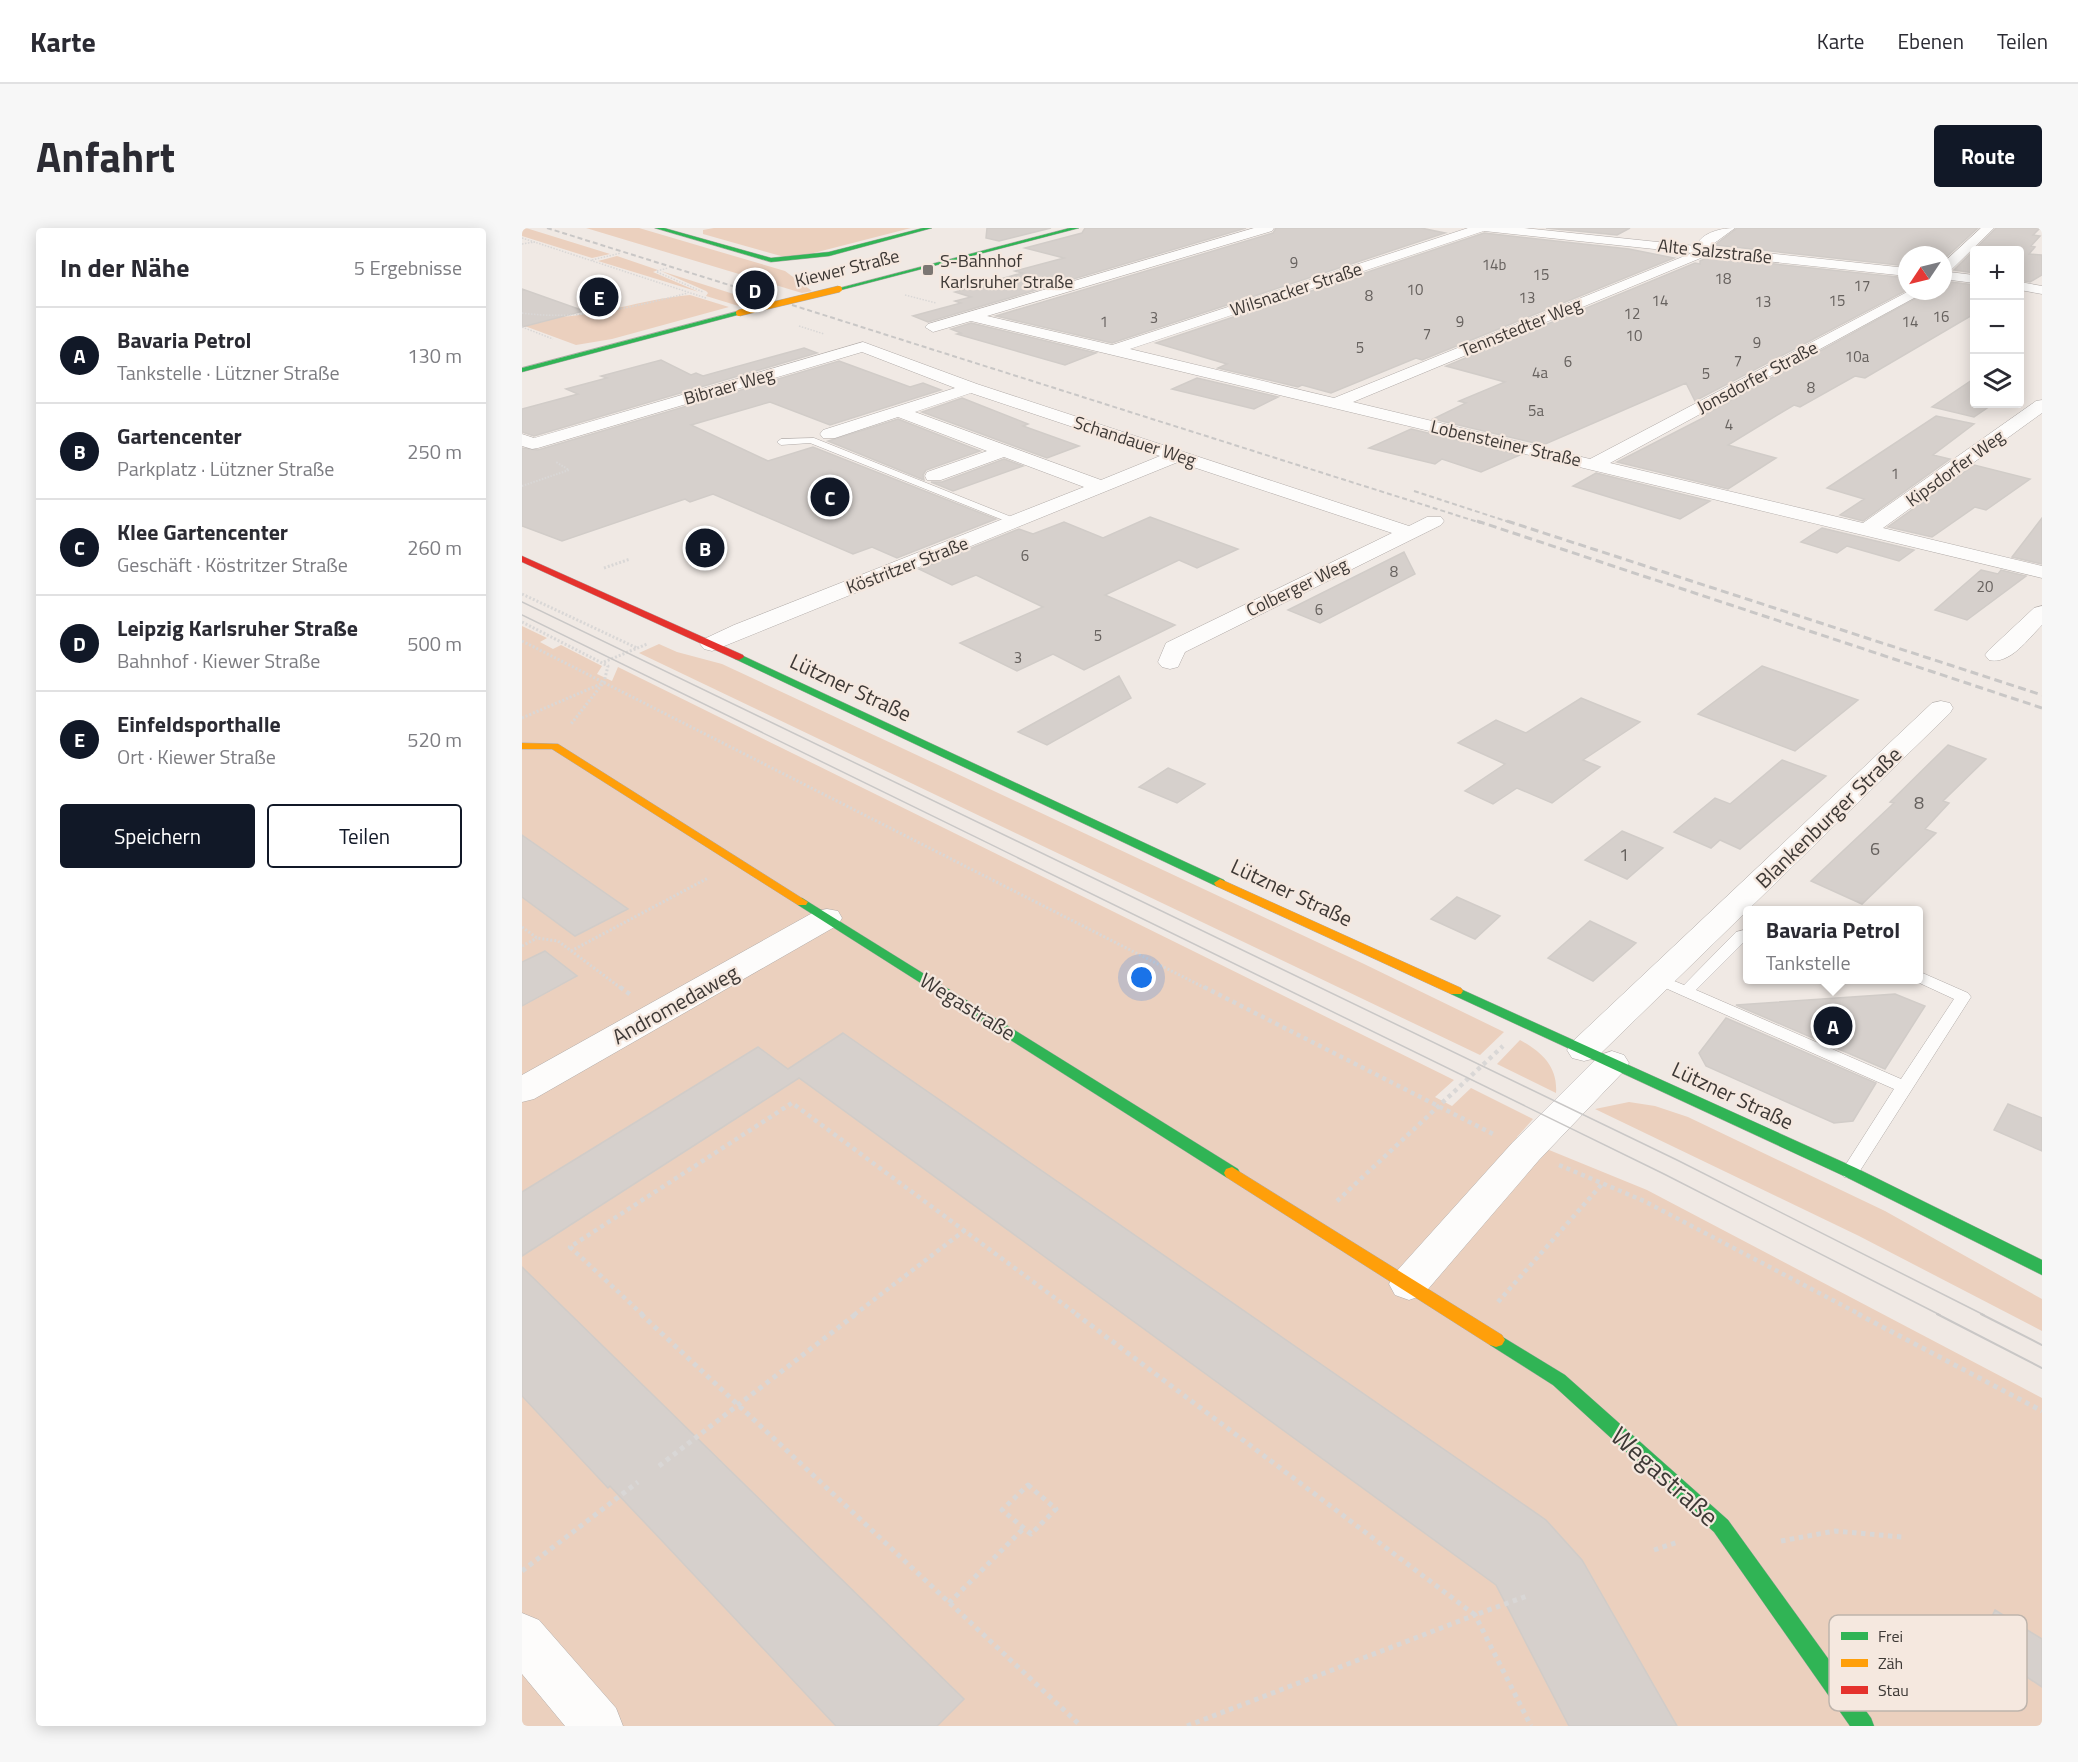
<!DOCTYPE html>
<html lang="de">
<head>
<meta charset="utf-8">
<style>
	:root { --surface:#fff; --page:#f7f7f7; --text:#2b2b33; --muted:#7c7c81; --line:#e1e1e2; --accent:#111827 }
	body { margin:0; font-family:"Titillium Web",sans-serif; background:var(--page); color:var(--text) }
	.controls { position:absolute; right:18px; top:18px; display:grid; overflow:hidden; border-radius:6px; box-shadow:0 3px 15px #0003 }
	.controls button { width:54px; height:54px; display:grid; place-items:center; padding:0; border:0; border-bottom:2px solid var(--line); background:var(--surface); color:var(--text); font:30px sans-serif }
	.compass { position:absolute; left:1376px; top:18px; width:54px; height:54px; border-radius:50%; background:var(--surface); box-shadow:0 3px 15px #0003; rotate:235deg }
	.you { position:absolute; left:620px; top:750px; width:21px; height:21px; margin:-15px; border:4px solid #fff; border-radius:50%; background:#1a73e8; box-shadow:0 0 0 9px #1a73e833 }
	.badge { display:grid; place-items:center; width:39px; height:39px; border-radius:50%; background:var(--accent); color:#fff; font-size:20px; font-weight:700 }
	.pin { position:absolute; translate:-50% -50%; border:3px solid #fff; box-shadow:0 2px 6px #0006 }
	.popup { position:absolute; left:1221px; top:678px; width:180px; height:78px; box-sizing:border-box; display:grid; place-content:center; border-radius:6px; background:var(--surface); filter:drop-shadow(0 2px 4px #0005); font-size:20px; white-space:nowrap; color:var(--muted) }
	.popup b { font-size:22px; color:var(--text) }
	.popup::after { content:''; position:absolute; left:50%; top:100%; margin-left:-12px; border:12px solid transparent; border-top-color:var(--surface) }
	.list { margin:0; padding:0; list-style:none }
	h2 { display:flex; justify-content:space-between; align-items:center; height:78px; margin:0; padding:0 24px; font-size:26px }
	h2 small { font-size:20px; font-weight:400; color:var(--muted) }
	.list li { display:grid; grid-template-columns:39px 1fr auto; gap:18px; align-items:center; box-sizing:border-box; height:96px; padding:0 24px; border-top:2px solid var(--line) }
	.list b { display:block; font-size:22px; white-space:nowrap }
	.list p { margin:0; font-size:20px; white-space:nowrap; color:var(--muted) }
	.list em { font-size:20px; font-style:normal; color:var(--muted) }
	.actions { display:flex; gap:12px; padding:18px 24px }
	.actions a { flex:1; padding:14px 0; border:2px solid var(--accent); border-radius:6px; text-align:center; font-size:21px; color:var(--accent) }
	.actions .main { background:var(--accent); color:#fff }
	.icon { flex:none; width:33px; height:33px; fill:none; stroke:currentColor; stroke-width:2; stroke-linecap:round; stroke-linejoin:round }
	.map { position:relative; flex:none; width:1520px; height:1498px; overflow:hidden; border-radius:6px }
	header { display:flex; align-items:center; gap:36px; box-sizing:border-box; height:84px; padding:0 30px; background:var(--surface); border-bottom:2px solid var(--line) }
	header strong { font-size:28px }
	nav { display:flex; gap:33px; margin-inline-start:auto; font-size:21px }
	.intro { display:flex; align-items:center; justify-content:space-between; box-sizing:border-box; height:144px; padding:0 36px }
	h1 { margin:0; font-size:42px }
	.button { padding:15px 27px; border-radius:6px; background:var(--accent); color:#fff; font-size:21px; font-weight:700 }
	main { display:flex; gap:36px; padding:0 36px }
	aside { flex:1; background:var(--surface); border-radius:6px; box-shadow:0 3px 15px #0003 }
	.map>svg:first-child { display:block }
</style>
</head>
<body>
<header>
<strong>Karte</strong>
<nav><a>Karte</a><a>Ebenen</a><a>Teilen</a></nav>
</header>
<div class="intro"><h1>Anfahrt</h1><a class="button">Route</a></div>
<main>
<aside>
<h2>In der Nähe<small>5 Ergebnisse</small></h2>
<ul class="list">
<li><span class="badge">A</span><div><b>Bavaria Petrol</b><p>Tankstelle · Lützner Straße</p></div><em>130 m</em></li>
<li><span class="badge">B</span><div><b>Gartencenter</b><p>Parkplatz · Lützner Straße</p></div><em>250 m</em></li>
<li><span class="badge">C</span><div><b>Klee Gartencenter</b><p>Geschäft · Köstritzer Straße</p></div><em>260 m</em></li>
<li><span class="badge">D</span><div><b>Leipzig Karlsruher Straße</b><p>Bahnhof · Kiewer Straße</p></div><em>500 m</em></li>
<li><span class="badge">E</span><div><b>Einfeldsporthalle</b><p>Ort · Kiewer Straße</p></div><em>520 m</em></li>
</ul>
<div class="actions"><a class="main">Speichern</a><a>Teilen</a></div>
</aside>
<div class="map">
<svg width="1520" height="1498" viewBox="0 0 1520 1498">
	<rect width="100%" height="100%" fill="#f0e9e4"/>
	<path fill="#ebd0be" d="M0,0h4l84,26 -18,4 -70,-22z
		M64,0h53l146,43 27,20 -10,2z
		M192,0h197l-109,28h-21l-78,-22v-4z
		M95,28l41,14 -5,2 46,20 -101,-31z
		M139,43l101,32 -20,4 -36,-11 2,-3 -2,-2z
		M168,67l39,12 -117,32 -36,6 -54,-20v-10c65,9 107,-15 168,-20z
		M0,398l25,12 -7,4 13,7 8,-4 41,21 -5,8 15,7 6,-14 836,413 -19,17 17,9 19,-18 62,31 -16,18 130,53 395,208v328h-1520z
		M137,416l18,8 45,12 640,299 142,69 -24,23 -841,-402z
		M998,812c22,12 38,27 36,53l-59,-29z
		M1107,874l26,4 33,11 197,94 157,88v32l-183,-95 -264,-127z"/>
	<path fill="#d6d0cc" stroke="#d1ccc8" stroke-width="1.5" d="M465,0h64l-52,13 -13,-3z
		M563,0h161l-318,94 -15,-6 48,-13 -6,-2 16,-4 -16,-5 67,-19 -7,-2 49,-13 -39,-10 57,-15z
		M754,0h145l24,5 -333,110 -116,-27 277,-83z
		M1024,0h84l-13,7z
		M1215,0h241l-35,32v-5h-36v11l-192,-21z
		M1474,0h44l-7,7 7,1 -9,10 4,1 -6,7 13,1v20l-12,7 -11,-2v-30h-45v23l-20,-3z
		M962,5l145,16 45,9 -252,102 -6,-2 -85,35 -29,-8 -4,2 -80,-19 9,-4 -71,-21z
		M1186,29l199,21v12l-212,111 -9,-18 -143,62 -110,-26 33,-16 -7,-2 46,-19 -59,-16 249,-103 5,1v-3z
		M1421,53l31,4v29l-109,64 -10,-2 -55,31 -6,-2 -66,40 48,13 -48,31 -111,-27 86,-44 -1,-2 227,-125h14z
		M0,61l62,22 -62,16z
		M449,95l125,30 -31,12 -108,-31 4,-1 -10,-4z
		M282,120l13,5 -283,83 -12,-4v-23l56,-15 -12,-5 41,-11 -6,-2 60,-16 30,15 5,-2 7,3z
		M317,133l71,26 13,-4 18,7 -111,35 -60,-23 -79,23 77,36 45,-14 183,72 -99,39 -25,-11 -19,7 -140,-60 -23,8 -5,-3 -123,42 -40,-15v-78l16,2z
		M675,150l81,19 -24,12 -82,-20z
		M1450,152h2v24h19l-19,13 -42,-10z
		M440,170l66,26 -5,2 56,20 -32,12 -125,-46z
		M1414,188l38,8 -41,31 17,4 -87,62 -23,-6 24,-16 -37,-11z
		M376,191l82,32 -54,19 -3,5 1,5 -96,-39z
		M889,201l109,26 -39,17 -39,-13 -7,5 -66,-16z
		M482,231l19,7 -70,25 -22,-9h11z
		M1452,237l56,14 -44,31 -11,-3 -43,30 -44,-10z
		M1074,245l114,28 -30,18 -107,-33z
		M628,289l88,32 -41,19 -18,-8 -74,35 70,30 -91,45 -31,-16 -36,17 -57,-28 83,-36 -67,-32 -24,10 -33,-16 100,-40 14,5 31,-12 39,16z
		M1520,290v46l-30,-7z
		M1300,300l92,22 -15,11 -52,-15 -10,7 -36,-11z
		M882,324l11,22 -95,49 -32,-13z
		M1459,342l17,4 3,-4 25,6 -59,44 -32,-10z
		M1240,438l96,34 -63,51 -97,-37z
		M597,448l12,22 -84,47 -29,-13z
		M1059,470l59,24 -57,38 17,7 -48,36 -35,-15 -24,16 -28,-13 40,-27 -47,-21 38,-23 30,13z
		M1426,517l38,14 -43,42 6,2 -24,26 11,4 -74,71 -51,-23 83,-78 -4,-1z
		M1260,532l44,16 -86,73 -20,-9 -9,8 -37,-16 41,-34 15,6z
		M646,540l37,16 -28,19 -38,-16z
		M1100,603l41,17 -36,31 -42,-19z
		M0,607l33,23 73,51 -53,27 -53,-39z
		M935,669l43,19 -25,23 -44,-20z
		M1068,693l46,22 -43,38 -45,-23z
		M23,723l32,25 -55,30v-44z
		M1373,766l30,12 -40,63 -149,-64z
		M1204,790l150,65 -23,38 -19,2 -128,-57 -7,-13z
		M321,805l703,487 36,40 95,166h-108l-73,-141 -697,-507 -277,178v-64l236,-145 30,22z
		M1486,876l34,14v33l-48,-21z
		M0,1039l442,432 -27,27h-101l-171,-182 -55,-58 -2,2 -86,-92z
		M1473,1382l47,29v48l-64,-42z"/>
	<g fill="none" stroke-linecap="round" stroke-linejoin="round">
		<g stroke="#b1aba8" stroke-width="1">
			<path id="lane" d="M292,210l205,82 2,2 -8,2 -203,-81 -29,2 -4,-3 4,-3z
				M1226,701v9l-52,52 205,89 53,-80 -41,-19h5v-9l50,22 3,4 -115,180 -6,1 -6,-1 -3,-5 53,-83 -213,-94 -29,-13 -3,-3 8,-5 27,11 52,-53z"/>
		</g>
		<g stroke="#b1aba8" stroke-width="1">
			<path id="street" d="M732,0h20l-2,3 -285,85 125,29 356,-117h56l172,18c6,-14 26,-18 39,-18l-26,19 198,21v8l-199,-21 -355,147 237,57 319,-168h18l-317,172 253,60 173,-122 6,-1v13l-159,115 159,38v12l-1071,-257 -38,11 -8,-5 3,-3zM962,3l208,22 -358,145 -204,-49z
				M1459,0h13l-45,44 25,3v8l-31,-4v-16z
				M1498,54l22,4v8l-22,-4z
				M341,114l114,42 432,142 18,-9h14l3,4 -3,4 -256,127 -7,15 -8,2 -8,-2 -4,-5 8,-19 226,-110 -214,-71 -466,189 -8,-2 -4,-5 4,-5 30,-14 350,-138 -80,-30 -63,23h-14l-2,-4 2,-4 60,-21 -89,-34 -63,21h-12l-3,-4 3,-4 132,-42 -93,-36 -324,96 -6,1 -10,-3v-12l12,4zM449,165l189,63 -59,24 -186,-68z
				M1520,378v19c-14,14 -32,40 -53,35l-4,-5 4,-5 45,-42z
				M1419,473l9,2 3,5 -3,5 -354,345 -12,3 -12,-3 -5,-8 5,-8 360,-339z
				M305,681l11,2 4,7 -4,7 -304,174 -12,3v-27l294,-164z
				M1090,823l12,4 5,8 -5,8 -85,89 -116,135 -14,5 -14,-5 -6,-11 6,-11 118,-131 87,-87z
				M0,1385l17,7 77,88 7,18h-58l-43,-52z"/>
		</g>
		<g stroke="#b1aba8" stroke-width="1">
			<path id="fast" d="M133,0h9l107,30 58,-6 94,-24h9l-103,28 -58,6z
				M548,0h9l-238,62 -5,-1z
				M217,83l2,3 -219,58v-4z
				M217,426l485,226 2,3 -6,4 -4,-1 -481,-227 -1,-2z
				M280,670l436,271 2,4 -2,4 -6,2 -6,-2 -428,-272 -2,-3 2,-3z
				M934,759l400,181 186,92v15l-198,-99 -393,-182 -2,-3z
				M974,1105l69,42 163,145 143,198 3,8h-24l-136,-194 -161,-147 -63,-40 -3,-5 3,-5z"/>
		</g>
		<g stroke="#b1aba8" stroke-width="1">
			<path id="slow" d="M0,515l36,1 250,158 -2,3h-8l-246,-156h-30z
				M698,651l241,109 2,3 -2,3h-10l-235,-108 -2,-3z
				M710,939l270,168 3,5 -3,5 -6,2 -6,-2 -264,-168 -2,-4 2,-4z"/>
		</g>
		<g stroke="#b1aba8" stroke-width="1">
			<path id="jam" d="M0,328l221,99 1,2 -5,3 -4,-1 -213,-97z"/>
		</g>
		<path stroke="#d9d7d6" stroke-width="1.5" stroke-dasharray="1.5 1.5" stroke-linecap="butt" d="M0,10l184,60
			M0,16l13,-2
			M70,32l29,-7
			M135,43l11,-3
			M135,44l46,20
			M383,67l31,8
			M0,85c57,8 111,-6 166,-20
			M277,98l25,8
			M0,99l31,12"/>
		<path stroke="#d9d7d6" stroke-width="2" stroke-dasharray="1.5 1.5" stroke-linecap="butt" d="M0,258l47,-16 -13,-8"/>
		<path stroke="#d9d7d6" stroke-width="3" stroke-dasharray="2 2" stroke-linecap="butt" d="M82,340l26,-9
			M0,366l115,54
			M0,394l86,44 -4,16 -33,42
			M0,413l685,348
			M82,434l43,-18
			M0,490l81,-35
			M0,699l15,11 21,3 64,48
			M0,718l15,-8
			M49,723l137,-73"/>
		<path stroke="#d9d7d6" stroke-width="4.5" stroke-dasharray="4 4" stroke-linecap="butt" d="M98,759l11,8
			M682,759l291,148
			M1037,937l85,36 217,114
			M815,973l166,-155
			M976,1074l105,-119
			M121,1087l-73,-68 222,-144 286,212
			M332,1087l111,-85"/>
		<path stroke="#d9d7d6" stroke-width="5" stroke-dasharray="4.5 4.5" stroke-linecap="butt" d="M119,1086l440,412
			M554,1086l399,301 52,-19
			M1336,1086l184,97
			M137,1238l197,-152
			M506,1257l28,24 -25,25 -29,-24z
			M1259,1313l54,-10 67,6
			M1132,1322l24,-8
			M0,1343l116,-89
			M427,1375l74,-74
			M665,1498l288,-111 56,111"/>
		<use href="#lane" fill="#fdfcfb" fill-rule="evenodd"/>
		<use href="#street" fill="#fdfcfb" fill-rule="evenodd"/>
		<use href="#fast" fill="#30b455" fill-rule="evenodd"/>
		<use href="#slow" fill="#ff9f0a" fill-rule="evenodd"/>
		<use href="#jam" fill="#e5322d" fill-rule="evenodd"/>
		<path stroke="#c9c7c6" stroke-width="1.5" d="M0,374l1155,558 307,155
			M0,387l1142,559 276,141"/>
		<path stroke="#c9c7c6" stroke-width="2" d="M1415,1086l105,54
			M1459,1086l61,31"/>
		<path stroke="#c9c7c6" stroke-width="2" stroke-dasharray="5 3" stroke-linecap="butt" d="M25,0l227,71
			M270,77l689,218
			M892,263l98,32"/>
		<path stroke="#c9c7c6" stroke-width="3" stroke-dasharray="8 4.5" stroke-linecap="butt" d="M955,293l565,187
			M985,293l535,174"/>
		<g stroke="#b1aba8" stroke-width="7" stroke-linecap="butt">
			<path id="slow-bridge" d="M217,85l100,-24"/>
		</g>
		<use href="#slow-bridge" stroke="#ff9f0a" stroke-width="6"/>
	</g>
	<rect fill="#7c7773" stroke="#f5e8df" stroke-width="2" x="400" y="36" width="12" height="12" rx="3"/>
	<g text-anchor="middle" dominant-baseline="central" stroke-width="4.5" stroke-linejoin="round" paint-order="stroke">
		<g font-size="15" fill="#66615e">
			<text x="772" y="34">9</text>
			<text x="972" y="36">14b</text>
			<text x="1019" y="46">15</text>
			<text x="1201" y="50">18</text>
			<text x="1340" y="57">17</text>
			<text x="893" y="61">10</text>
			<text x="847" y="67">8</text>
			<text x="1005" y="69">13</text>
			<text x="1138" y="72">14</text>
			<text x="1315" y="72">15</text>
			<text x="1241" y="73">13</text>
			<text x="1110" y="85">12</text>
			<text x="1419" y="88">16</text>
			<text x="632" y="89">3</text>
			<text x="582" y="93">1</text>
			<text x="938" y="93">9</text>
			<text x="1388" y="93">14</text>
			<text x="905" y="105">7</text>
			<text x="1112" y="107">10</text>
			<text x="1235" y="114">9</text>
			<text x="838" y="119">5</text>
			<text x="1335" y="128">10a</text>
			<text x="1216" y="132">7</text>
			<text x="1046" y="133">6</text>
			<text x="1018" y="144">4a</text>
			<text x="1184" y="145">5</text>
			<text x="1289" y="159">8</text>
			<text x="1014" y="182">5a</text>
			<text x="1207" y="196">4</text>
			<text x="1373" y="245">1</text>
			<text x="503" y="327">6</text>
			<text x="872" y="343">8</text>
			<text x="1463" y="358">20</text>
			<text x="797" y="381">6</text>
			<text x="576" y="407">5</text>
			<text x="496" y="429">3</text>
		</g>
		<g font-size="18" fill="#3e3936" stroke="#f5e8df">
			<text transform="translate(1193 23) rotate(6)">Alte Salzstraße</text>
			<text transform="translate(325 40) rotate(-14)">Kiewer Straße</text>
			<text transform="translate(774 61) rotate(-18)">Wilsnacker Straße</text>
			<text transform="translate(999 99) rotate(-22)">Tennstedter Weg</text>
			<text transform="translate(1235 149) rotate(-28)">Jonsdorfer Straße</text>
			<text transform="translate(207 158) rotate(-16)">Bibraer Weg</text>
			<text transform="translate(613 213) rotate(18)">Schandauer Weg</text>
			<text transform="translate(984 215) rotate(13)">Lobensteiner Straße</text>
			<text transform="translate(1433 240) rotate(-36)">Kipsdorfer Weg</text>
			<text transform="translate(385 337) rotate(-21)">Köstritzer Straße</text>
			<text transform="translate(775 359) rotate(-26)">Colberger Weg</text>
		</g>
		<g font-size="18" fill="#3e3936" stroke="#f5e8df" text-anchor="start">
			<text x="418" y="32">S-Bahnhof<tspan x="418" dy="21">Karlsruher Straße</tspan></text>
		</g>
		<g font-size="18" fill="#66615e">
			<text x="1397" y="574">8</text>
			<text x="1353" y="620">6</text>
			<text x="1102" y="626">1</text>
		</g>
		<g font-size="21" fill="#3e3936" stroke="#f5e8df">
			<text transform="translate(329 459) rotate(25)">Lützner Straße</text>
			<text transform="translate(1306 589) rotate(-44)">Blankenburger Straße</text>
			<text transform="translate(770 664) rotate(25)">Lützner Straße</text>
			<text transform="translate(153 776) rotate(-29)">Andromedaweg</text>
			<text transform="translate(446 778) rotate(32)">Wegastraße</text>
			<text transform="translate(1211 867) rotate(25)">Lützner Straße</text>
		</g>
		<g font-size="26" fill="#3e3936" stroke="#f5e8df">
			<text transform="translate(1143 1248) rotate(42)">Wegastraße</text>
		</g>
	</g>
	<rect x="1307" y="1387" width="198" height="96" rx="9" fill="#f5e8df" stroke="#beb4ac" stroke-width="1.5"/>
	<rect x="1319" y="1404" width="27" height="8" fill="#30b455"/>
	<rect x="1319" y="1431" width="27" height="8" fill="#ff9f0a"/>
	<rect x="1319" y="1458" width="27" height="8" fill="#e5322d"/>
	<g font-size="16" fill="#3e3936">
		<text x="1356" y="1414">Frei</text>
		<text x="1356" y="1441">Zäh</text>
		<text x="1356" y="1468">Stau</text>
	</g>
</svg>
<div class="controls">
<button>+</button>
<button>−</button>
<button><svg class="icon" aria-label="layers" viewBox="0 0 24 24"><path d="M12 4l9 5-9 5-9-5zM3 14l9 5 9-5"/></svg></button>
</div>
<svg class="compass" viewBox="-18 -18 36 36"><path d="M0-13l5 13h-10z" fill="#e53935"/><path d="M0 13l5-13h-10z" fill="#7c7c81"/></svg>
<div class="you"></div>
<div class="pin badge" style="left:1311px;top:798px">A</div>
<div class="popup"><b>Bavaria Petrol</b>Tankstelle</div>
<div class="pin badge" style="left:183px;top:320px">B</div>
<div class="pin badge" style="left:308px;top:269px">C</div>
<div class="pin badge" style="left:233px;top:62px">D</div>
<div class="pin badge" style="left:77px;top:69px">E</div>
</div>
</main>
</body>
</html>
